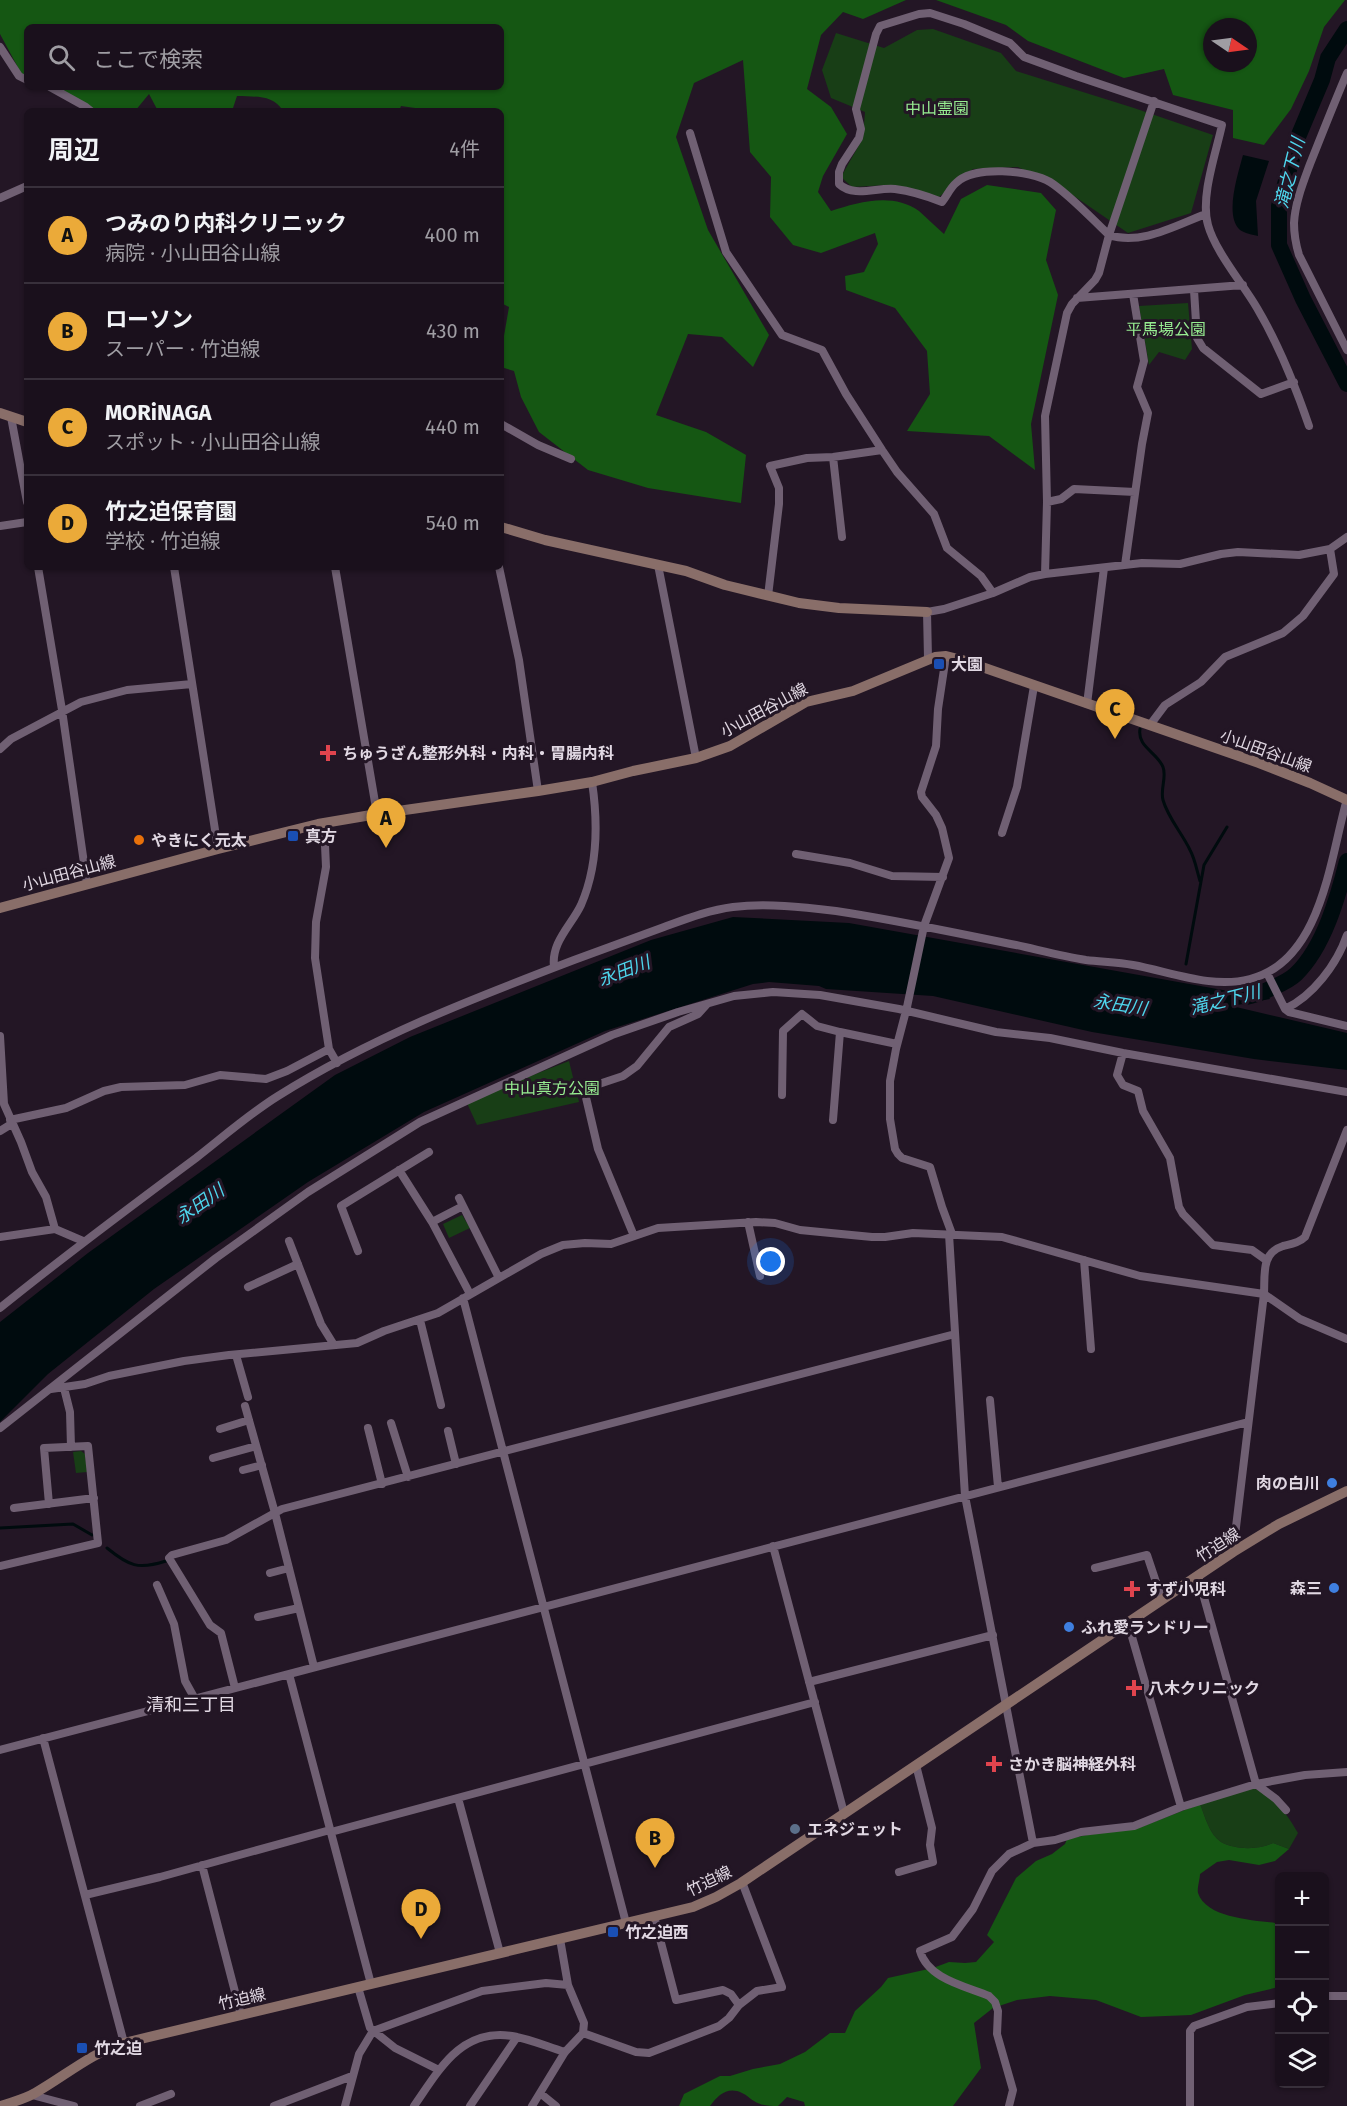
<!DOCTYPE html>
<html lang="ja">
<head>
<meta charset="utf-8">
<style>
	:root { --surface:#1a101c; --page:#271e29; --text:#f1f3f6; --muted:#9f9da3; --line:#38303b; --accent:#ebaa39 }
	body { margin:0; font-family:"Fira Sans","Noto Sans JP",sans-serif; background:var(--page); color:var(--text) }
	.controls { position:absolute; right:18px; bottom:18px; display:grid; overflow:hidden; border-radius:9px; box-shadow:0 2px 4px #0004 }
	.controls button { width:54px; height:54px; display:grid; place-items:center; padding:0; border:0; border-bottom:2px solid var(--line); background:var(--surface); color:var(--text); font:30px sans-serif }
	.compass { position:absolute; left:1203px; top:18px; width:54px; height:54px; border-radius:50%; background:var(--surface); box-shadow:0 2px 4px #0004; rotate:103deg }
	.you { position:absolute; left:771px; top:1262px; width:21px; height:21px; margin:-15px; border:4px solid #fff; border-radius:50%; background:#1a73e8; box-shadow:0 0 0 9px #1a73e833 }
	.badge { display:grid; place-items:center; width:39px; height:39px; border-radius:50%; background:var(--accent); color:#111; font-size:20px; font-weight:700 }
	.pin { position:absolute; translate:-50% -50px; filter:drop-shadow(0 2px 3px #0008) }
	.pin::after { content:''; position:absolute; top:32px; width:21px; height:18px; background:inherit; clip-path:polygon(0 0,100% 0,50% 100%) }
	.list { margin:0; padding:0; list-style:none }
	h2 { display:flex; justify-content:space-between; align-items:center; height:78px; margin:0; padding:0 24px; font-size:26px }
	h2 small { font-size:20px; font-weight:400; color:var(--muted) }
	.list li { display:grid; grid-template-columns:39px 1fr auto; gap:18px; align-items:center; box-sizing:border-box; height:96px; padding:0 24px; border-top:2px solid var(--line) }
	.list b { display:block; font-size:22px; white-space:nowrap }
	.list p { margin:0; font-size:20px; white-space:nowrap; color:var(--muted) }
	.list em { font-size:20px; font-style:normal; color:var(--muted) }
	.icon { flex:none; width:33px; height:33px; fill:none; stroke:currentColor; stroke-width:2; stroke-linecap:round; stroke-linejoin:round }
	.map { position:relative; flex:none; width:1347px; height:2106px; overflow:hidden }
	.search { position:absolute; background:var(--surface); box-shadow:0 2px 4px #0004; left:24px; top:24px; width:480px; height:66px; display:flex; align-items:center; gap:15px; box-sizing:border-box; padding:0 21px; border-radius:9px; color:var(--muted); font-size:22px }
	.panel { position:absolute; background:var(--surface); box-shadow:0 2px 4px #0004; left:24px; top:108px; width:480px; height:462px; border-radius:9px }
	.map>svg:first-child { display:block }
</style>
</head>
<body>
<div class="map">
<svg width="1347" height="2106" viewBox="0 0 1347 2106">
	<rect width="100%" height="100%" fill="#231625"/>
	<path fill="#183e16" d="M933,29l68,24 15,18 118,37 79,27 -22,78 -63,20 -57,-39 -53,-27 -45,2 -34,28 -51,-12 -36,2 -11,-10 22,-39 2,-26 -34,-14 -9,-28 14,-37 48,15 33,-18z
		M1188,303l4,46 -7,11 -26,-8 -10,13 -10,-59z
		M569,1061l10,41 -102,23 -11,-24z
		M462,1215l8,13 -21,10 -6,-14z
		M81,1451l4,3 2,18 -11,1 -3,-21z
		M1252,1788c22,5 35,27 46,45l-9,16 -16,-6c-14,7 -38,7 -52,-1 -12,-8 -16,-26 -21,-38z"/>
	<path fill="#155713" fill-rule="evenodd" d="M0,0h906l-43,19 -20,-7 -22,23 -14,54 24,18 16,27 -24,42 -5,16 13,19c27,-9 62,-19 88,0 8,7 16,15 25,23l17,-35 26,-14 54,8 15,17 -10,50 12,35 -27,129 4,46 -46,-34 -82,-5 23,-37 -3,-43 -32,-43 -49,-18 -1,-14 19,-4 14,-28 -3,-11 -54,20 -28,-8 -23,-28 1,-40 -21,-25 -7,-92 -49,23 -18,54 32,93 61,105 -16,32 -31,-30 -34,-3 -32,81 50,17 40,23 -5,48 -93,-15 -60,-18 -49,-38 -18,-35 -7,-26 -13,-4v-14l8,-46 -8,-4v-192h-79v-2l-21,-3 -2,5h-116c-10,-17 -28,-14 -46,-15l-5,15h-74l-9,-17 -14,17h-41l-39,-24h446v-60h-474v50l-6,-4 -21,-39z
		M936,0h409l-21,27 -15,44 -18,38 -27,36 -31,-7v-28l-60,-15 -9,-26 -40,9 -96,-37 -22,-16zM1212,27h36v36h-36z
		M1200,1804c5,12 9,30 21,38 14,8 38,8 52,1l16,6 -14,12 -16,4 -30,-5 -12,2 -17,12c0,5 -3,14 -2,19 8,25 55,27 77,30l4,3v61l-34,8 -54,20 -50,2 -45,-17 -46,-4 -33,4 -24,8 -19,15 7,45 -28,38h-148l-1,-4 -17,-5 -9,9c-9,0 -16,0 -24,-5 -4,-2 -7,-6 -12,-8 -14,-7 -24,2 -32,13h-31l5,-12 36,-18h10l23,-7 27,-5 25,-12 25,-19h15l10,-22 26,-24 7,-9 45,-10 16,-6 16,1 11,-1 18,-20 -7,-7 29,-57 20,-17 16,-7 13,-10 2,-5 20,-4 49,-6z"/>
	<path fill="#000b0e" d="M1243,155l26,6 -13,40 2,35c-5,-1 -14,-3 -18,-6 -16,-14 -2,-56 3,-75z
		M733,917l116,6 385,69 29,-5 7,12 -38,7 115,27v37l-93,-11 -162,-27 -159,-36 -107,-7 -7,-3 -50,-4 -16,2 -148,47 -181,81 -116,70 -154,107 -106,85 -48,48v-100l88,-69 247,-178 75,-38 241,-97z"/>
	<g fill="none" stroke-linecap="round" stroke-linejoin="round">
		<path stroke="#000b0e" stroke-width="3" d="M1140,729c-3,18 17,23 23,38 4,10 -3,22 0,33 5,18 19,33 27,50 5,9 7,21 10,31
			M1186,964l18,-99 23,-38
			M0,1528l73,-4 19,11
			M107,1548c22,18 31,22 59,13"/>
		<path stroke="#000b0e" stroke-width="16" d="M1347,29l-19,29 -6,22 -24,57 -19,69v39l24,54 44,85
			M1246,997c13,-3 41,-14 50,-23 28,-27 42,-77 51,-113"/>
		<path stroke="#706073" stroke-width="8" d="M0,47l19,29 8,4
			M1347,73c-13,30 -25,61 -37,91 -7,19 -15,39 -16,59 0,11 2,22 5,32l48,95
			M50,87l36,20 5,4
			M690,133l36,119 56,83 40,15 24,44 36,56
			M0,198l27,-12
			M1206,214c-30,11 -65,32 -97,21 -17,-16 -40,-41 -59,-53 -19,-12 -77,-17 -94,1 -6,5 -9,13 -14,19 -15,-6 -31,-11 -47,-13 -18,-2 -41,9 -56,-5v-12l3,-8 17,-26 2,-9 -5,-20 20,-75 4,-8 39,-12 11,-1 34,11 46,19 14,14 52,19 146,49c-6,28 -22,72 -14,100 7,26 35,59 49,83 22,37 38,77 52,118
			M1194,290l3,48 6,10 58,46 33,-12
			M1077,298l166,-13
			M11,417l16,85
			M501,424l37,21 33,14
			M833,457l9,80
			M1047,502l14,-3 13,-10 61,3
			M0,526l27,-4
			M658,565l38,193
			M1125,565l17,-121 6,-31 -11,-26 7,-26 -11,-67
			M38,567l24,143 25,174
			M174,567l44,282
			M335,567l42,247
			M499,567l20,93 19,131
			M1045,574l2,-72 -2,-86 22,-103 5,-9 23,-24 4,-7 10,-38 45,-134
			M768,596l11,-92v-16l-9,-22 37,-8 26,-1 49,-7 15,22 37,42 13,34 34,28 12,17
			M946,656l-8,53 -2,37 -15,46 1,5 14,18 6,13 7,30 -25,68 -17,81 -11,42 -6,32v38l5,30 3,5 4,4 28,9 12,40 10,27
			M928,658l-1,-46 17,-3 49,-16 37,-16 15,-3 97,-11 38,1 41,-10 17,-2 61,3 31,-6 17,-12
			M1087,704l17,-136
			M1150,725l15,-20 36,-23 24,-25 58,-24 20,-17 31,-42 -4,-25
			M0,749l11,-10 70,-37 46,-12 65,-6
			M318,824l7,21 1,22 -10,55 -1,36 14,91 8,14
			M1002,833l15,-46 17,-101
			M796,854l54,9 42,13 51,1
			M554,967c-3,-25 17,-41 27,-62 17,-39 17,-83 11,-123
			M1267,973l18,36 4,3 58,14
			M1285,1009c28,-13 52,-45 62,-74
			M0,1036l4,68 17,38 11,30 14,25 9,32
			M1123,1053l-6,22 6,10 15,6 5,20 27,47 9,49 4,7 30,31 39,5 14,10
			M782,1095l1,-64 19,-17 15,12 23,6
			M10,1120l56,-12 38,-17 17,-4 64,-2 35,-10 46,4 21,-8 42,-22
			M833,1120l7,-88 57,12
			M0,1131l13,-8
			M399,1170l33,52 38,72
			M459,1198l40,80
			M432,1222l31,-16
			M748,1222l12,54
			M949,1234l16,262 68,347
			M634,1236l-36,-87 -14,-60 39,-13 14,-10 32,-39 29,-13 9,-10
			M0,1237l55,-8 28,12
			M289,1241l32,83 13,21
			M358,1251l-17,-45 88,-54
			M1084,1260l7,89
			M248,1287l50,-23
			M463,1298l163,625
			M0,1308c64,-52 130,-101 196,-150 27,-21 53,-44 82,-62 92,-58 196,-98 296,-136 30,-11 60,-22 90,-33 22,-8 45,-17 69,-20 33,-4 70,0 103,4 60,9 120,22 180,34 23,5 46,11 70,15 15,2 31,2 47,5 38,7 79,24 117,14 72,-18 80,-121 97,-180
			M420,1320l21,85
			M236,1355l12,42
			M64,1388l6,24 1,35
			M51,1389l34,-5 24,-8 75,-15 45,-6 128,-12 27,-12 54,-18 103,-59 22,-9 22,-2 26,1 47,-16 98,-6 19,1 25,7 72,7h13l28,-4 89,4 138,39 124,18 36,25 47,20
			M990,1400l8,87
			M245,1406l30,107 39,154
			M391,1423l17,54
			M0,1428l216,-170 92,-66 112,-70 192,-87 66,-23 56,-16 39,-4 47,3 79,14 97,23 54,6 73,15 224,39
			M368,1428l14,56
			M220,1429l29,-9
			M448,1431l8,33
			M213,1458l43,-12
			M243,1470l19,-5
			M14,1508l80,-10
			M773,1546l71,267
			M1233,1552l31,-258c1,-20 -3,-41 19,-48 8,-2 16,-3 22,-9l42,-107
			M0,1566l98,-23 -10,-97 -44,2 5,56
			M1095,1568l52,-13 15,45
			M270,1573l19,-5
			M1198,1576l58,208 20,15 10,11
			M157,1585l17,39 11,57 10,18
			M258,1617l41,-9
			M1128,1623l53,184
			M289,1674l82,310
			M809,1682l184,-47
			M235,1688l-14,-55 -11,-8 -41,-67 3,-3 54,-15 56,-31 673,-175
			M43,1738l81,305
			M0,1750l1248,-328
			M458,1798l42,155
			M331,1832l484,-130
			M202,1865l39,150
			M899,1872l34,-10 -3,-17 2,-17 -16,-63
			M85,1895l75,-18 170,-47
			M654,1916l22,84 47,-10 8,4 8,11
			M358,1987l12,41 25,20 44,22
			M1324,1996h23
			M583,2033l53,19 13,1 70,-27 10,-8 10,-13 18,-14 25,-4 -40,-105
			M540,2093l16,13
			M32,2095l42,11
			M140,2106l31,-12
			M274,2106l78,-30
			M345,2106l14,-52 14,-23 109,-40 64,-8 22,2
			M414,2106c25,-36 47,-78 98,-70 18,3 36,11 53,16
			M470,2106l47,-69
			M532,2106l33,-54 18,-19 1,-10 -16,-38 -8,-46
			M1009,2106l4,-16 -16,-56 1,-23 -3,-9 -6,-6c-24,-10 -61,-17 -69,-45l32,-14 21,-28 19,-38 17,-17 24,-11 22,-3 26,-8 53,-6 47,-19 75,-23 49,-9 42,-3
			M1190,2106v-75l4,-5 53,-19 33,-4"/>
		<path stroke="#896e69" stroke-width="10" d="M0,413l27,9
			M501,527l44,13 141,31 39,14 74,18 40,5 88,4
			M0,908l218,-59 100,-25 59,-10 161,-23 54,-9 41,-11 63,-13 34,-12 76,-44 47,-11 82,-34 11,-1 16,4 297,103 51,20 37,17
			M1,2106c11,-4 24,-7 34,-13 30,-17 56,-40 89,-50l569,-136 23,-10 25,-14 492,-331 46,-28 68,-33"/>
	</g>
	<g fill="#1a4fb4" stroke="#231625" stroke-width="2">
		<rect x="933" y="658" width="12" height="12" rx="3"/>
		<rect x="287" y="830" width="12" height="12" rx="3"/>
		<rect x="607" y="1926" width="12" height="12" rx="3"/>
		<rect x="76" y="2042" width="12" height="12" rx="3"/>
	</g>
	<g fill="#e0444e" stroke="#231625" stroke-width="2">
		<path d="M325 744h6v6h6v6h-6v6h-6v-6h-6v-6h6z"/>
		<path d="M1129 1580h6v6h6v6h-6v6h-6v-6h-6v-6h6z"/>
		<path d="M1131 1679h6v6h6v6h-6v6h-6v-6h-6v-6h6z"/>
		<path d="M991 1755h6v6h6v6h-6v6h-6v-6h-6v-6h6z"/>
	</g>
	<circle fill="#e8710a" stroke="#231625" stroke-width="2" cx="139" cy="840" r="6"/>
	<g fill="#3f7fe0" stroke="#231625" stroke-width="2">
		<circle cx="1332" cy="1483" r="6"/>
		<circle cx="1334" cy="1588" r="6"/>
		<circle cx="1069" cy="1627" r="6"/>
	</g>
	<circle fill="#5c6f8a" stroke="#231625" stroke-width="2" cx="795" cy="1829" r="6"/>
	<g text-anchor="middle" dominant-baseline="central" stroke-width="6" stroke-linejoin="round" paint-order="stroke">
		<g font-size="16" fill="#97ed91" stroke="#231625">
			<text x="937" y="108">中山霊園</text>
			<text x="1166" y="329">平馬場公園</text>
			<text x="552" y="1088">中山真方公園</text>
		</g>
		<g font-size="16" font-weight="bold" fill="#e1d8e3" stroke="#231625" text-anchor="start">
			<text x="951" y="664">大園</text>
			<text x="342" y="753">ちゅうざん整形外科・内科・胃腸内科</text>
			<text x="305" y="836">真方</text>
			<text x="151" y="840">やきにく元太</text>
			<text x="1320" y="1483" text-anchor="end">肉の白川</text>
			<text x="1322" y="1588" text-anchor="end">森三</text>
			<text x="1146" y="1589">すず小児科</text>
			<text x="1081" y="1627">ふれ愛ランドリー</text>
			<text x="1148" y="1688">八木クリニック</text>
			<text x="1008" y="1764">さかき脳神経外科</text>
			<text x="807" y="1829">エネジェット</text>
			<text x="625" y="1932">竹之迫西</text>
			<text x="94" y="2048">竹之迫</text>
		</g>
		<g font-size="16" fill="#e1d8e3" stroke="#231625">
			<text transform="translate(764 710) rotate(-28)">小山田谷山線</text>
			<text transform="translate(1266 751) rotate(20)">小山田谷山線</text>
			<text transform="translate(69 873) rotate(-15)">小山田谷山線</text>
			<text transform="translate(1218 1545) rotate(-33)">竹迫線</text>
			<text transform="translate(709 1881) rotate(-26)">竹迫線</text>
			<text transform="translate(242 1999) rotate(-13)">竹迫線</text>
		</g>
		<g font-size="18" font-style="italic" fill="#4ed6ed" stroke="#231625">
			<text transform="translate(1290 173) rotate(-76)">滝之下川</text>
			<text transform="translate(624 971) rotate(-21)">永田川</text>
			<text transform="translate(1225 1000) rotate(-14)">滝之下川</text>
			<text transform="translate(1120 1005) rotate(9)">永田川</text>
			<text transform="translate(200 1204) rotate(-35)">永田川</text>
		</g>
		<g font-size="18" fill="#e1d8e3" stroke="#231625">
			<text x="191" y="1705">清和三丁目</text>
		</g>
	</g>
</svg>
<div class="controls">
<button>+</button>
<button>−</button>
<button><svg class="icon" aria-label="locate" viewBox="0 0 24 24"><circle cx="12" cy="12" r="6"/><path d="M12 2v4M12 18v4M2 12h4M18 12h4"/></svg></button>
<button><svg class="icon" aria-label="layers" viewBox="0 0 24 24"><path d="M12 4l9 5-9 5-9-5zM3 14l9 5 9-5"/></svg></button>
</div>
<svg class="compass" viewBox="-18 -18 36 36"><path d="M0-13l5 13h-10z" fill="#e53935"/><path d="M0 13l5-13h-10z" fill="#9f9da3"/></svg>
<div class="you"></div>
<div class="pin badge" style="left:386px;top:848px">A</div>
<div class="pin badge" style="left:655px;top:1868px">B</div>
<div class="pin badge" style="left:1115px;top:739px">C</div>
<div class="pin badge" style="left:421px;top:1939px">D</div>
<div class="search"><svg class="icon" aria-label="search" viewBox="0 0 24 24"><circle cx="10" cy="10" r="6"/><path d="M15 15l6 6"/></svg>ここで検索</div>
<section class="panel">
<h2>周辺<small>4件</small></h2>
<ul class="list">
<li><span class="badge">A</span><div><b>つみのり内科クリニック</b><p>病院 · 小山田谷山線</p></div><em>400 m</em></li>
<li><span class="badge">B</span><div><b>ローソン</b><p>スーパー · 竹迫線</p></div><em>430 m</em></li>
<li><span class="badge">C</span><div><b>MORiNAGA</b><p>スポット · 小山田谷山線</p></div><em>440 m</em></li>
<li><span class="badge">D</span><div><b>竹之迫保育園</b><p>学校 · 竹迫線</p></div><em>540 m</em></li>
</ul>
</section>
</div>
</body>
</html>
